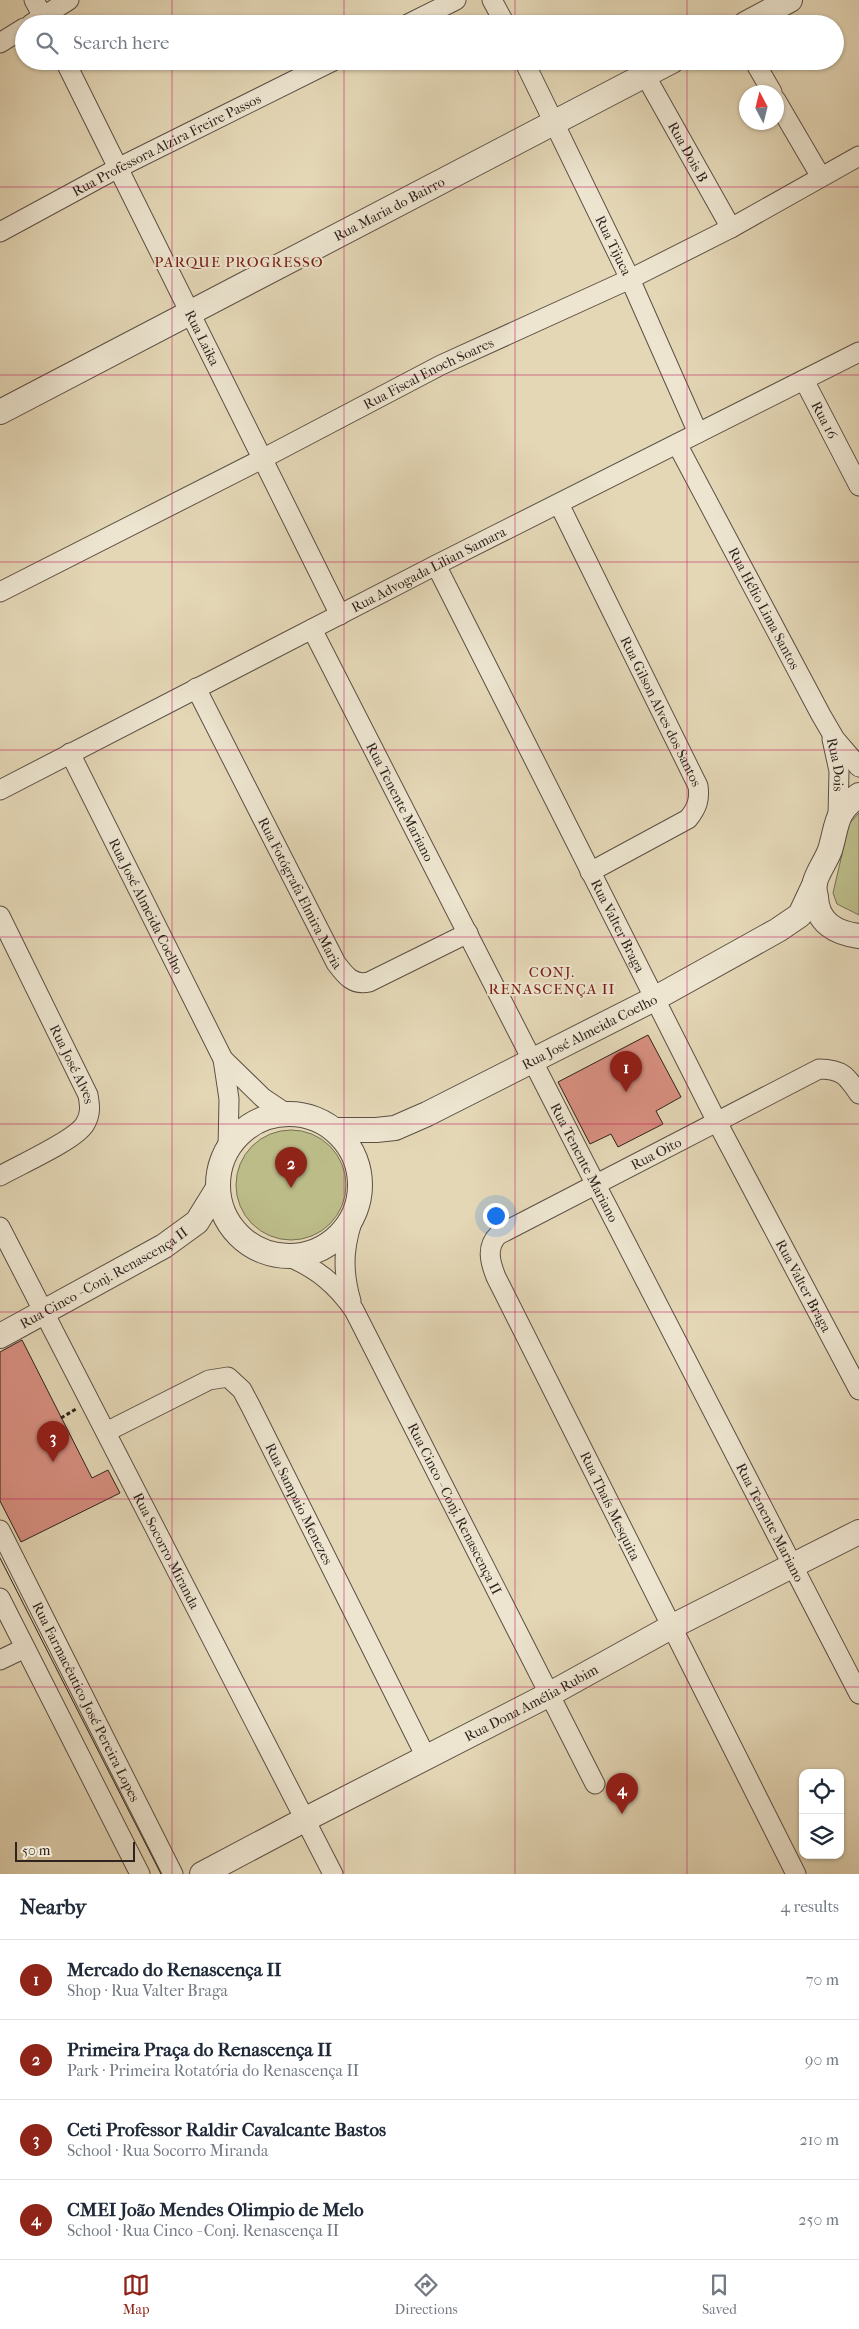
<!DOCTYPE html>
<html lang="en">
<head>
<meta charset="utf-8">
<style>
	:root { --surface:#fff; --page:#f2f2f3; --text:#1f2937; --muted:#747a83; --line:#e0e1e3; --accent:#8f2418 }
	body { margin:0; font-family:"IM FELL French Canon",serif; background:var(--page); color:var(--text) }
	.controls { position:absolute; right:15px; bottom:15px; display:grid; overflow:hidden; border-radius:10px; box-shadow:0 1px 4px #0004 }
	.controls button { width:45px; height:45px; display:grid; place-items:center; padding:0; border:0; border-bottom:1px solid var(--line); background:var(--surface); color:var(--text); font:25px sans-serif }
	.compass { position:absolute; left:739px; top:85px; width:45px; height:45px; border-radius:50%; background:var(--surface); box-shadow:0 1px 4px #0004; rotate:353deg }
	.scale { position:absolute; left:15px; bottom:12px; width:120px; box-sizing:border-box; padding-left:5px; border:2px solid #2f231e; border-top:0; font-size:14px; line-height:18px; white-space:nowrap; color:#2f231e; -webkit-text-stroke:4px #ede5d0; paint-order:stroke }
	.you { position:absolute; left:495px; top:1215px; width:18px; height:18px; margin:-12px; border:4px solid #fff; border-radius:50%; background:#1a73e8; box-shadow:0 0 0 8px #1a73e833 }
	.badge { display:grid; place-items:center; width:32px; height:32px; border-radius:50%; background:var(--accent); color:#fff; font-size:16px; font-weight:700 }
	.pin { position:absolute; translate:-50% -41px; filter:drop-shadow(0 1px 2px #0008) }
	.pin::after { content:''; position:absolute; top:26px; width:18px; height:15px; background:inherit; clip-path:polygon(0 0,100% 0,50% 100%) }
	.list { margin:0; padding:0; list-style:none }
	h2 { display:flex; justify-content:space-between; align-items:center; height:65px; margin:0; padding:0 20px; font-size:21px }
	h2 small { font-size:16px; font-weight:400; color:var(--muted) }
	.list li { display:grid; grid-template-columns:32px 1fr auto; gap:15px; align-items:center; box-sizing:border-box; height:80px; padding:0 20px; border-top:1px solid var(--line) }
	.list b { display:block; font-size:19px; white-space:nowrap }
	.list p { margin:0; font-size:16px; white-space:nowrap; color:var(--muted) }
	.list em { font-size:16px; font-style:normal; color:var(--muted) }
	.icon { flex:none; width:28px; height:28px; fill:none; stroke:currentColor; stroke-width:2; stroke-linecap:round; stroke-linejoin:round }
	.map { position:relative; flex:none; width:859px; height:1874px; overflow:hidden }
	.search { position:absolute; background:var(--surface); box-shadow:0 1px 4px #0004; left:15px; right:15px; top:15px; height:55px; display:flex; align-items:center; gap:12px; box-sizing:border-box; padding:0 18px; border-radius:28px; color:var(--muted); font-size:19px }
	.sheet { height:385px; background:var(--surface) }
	nav { display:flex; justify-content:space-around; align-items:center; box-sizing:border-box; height:70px; border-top:1px solid var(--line); background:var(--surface); font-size:14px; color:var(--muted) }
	nav a { display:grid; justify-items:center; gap:2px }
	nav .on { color:var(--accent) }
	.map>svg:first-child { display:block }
</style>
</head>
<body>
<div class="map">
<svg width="859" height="1874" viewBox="0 0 859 1874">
	<rect width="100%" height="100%" fill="#e4d7b6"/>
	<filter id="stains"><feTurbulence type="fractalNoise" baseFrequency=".004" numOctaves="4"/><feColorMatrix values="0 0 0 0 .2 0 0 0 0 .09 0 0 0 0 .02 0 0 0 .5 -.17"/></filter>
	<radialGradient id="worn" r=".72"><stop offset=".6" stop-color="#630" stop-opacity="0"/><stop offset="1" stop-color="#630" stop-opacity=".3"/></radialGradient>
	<path fill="#bcbc89" stroke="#767054" d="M859,813v102l-22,-11 -4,-11 16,-69z
		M236 1185a55 55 0 1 1 110 0a55 55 0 1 1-110 0Z"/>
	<path fill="#d78f80" stroke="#2f231e" d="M648,1035l33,62 -25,14 7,13 -45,23 -7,-13 -21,10 -32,-62z
		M22,1340l70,138 16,-8 12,23 -99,49 -21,-41v-149z"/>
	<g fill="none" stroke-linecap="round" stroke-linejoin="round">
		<g stroke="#5c5044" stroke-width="21">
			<g id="minor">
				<path d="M34,0l13,24"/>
				<path d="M492,0l13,24"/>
				<path d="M31,24l38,-24"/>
				<path d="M408,24l48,-24"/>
				<path d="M0,43l24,-15"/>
				<path id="s1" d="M65,61l275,554"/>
				<path id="s2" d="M524,61l106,218 68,154"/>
				<path d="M754,61l18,31"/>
				<path id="s3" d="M645,75l86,153"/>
				<path d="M776,100l45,77"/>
				<path id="s4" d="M0,232l118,-64 215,-107"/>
				<path id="s5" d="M804,380l55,106"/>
				<path id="s6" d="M677,444l144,271 14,24 24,28"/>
				<path id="s7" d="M559,504l139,282c2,14 -1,22 -10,33l-98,53"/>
				<path id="s8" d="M436,565l281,557 142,268"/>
				<path id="s9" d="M0,592l262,-133 179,-94 189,-86 101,-51 128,-72"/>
				<path id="s10" d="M312,629l284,556 263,509"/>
				<path id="s11" d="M196,688l140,275c9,12 17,23 33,19l99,-49"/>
				<path id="s12" d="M832,739l7,32 -1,45"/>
				<path id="s13" d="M70,753l153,306 40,39 24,16"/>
				<path id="s14" d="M0,790l436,-225 423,-213"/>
				<path id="s15" d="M0,916l88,179c2,11 3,19 -3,29 -9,16 -66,41 -85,52"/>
				<path d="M223,1059l6,40 -1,49"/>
				<path id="s16" d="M0,1227l333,647"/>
				<path id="s17" d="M287,1256c29,12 49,28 67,54l241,474"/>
				<path d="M351,1301c-10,-34 -7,-60 6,-93"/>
				<path id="s18" d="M106,1432l103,-52 19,-3 14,13 9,17 175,350"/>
				<path id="s19" d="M0,1530l173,344"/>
				<path d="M0,1598l140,276"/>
				<path d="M0,1660l25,-12"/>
				<path id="s20" d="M796,1874l-300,-597c-6,-15 -10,-30 2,-42l321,-166c23,0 28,7 40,25"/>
			</g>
		</g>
		<g stroke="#5c5044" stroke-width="26">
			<g id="tertiary">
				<path d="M745,24l45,-24"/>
				<path id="s21" d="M0,412l672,-351"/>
				<path d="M859,795c-25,18 -21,29 -29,55 -4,11 -12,21 -15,32 -1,4 0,11 1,15 1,26 20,36 43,39"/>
				<circle cx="289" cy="1185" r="71"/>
				<path id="s22" d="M336,1130h40l19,-2 32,-14 227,-115 124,-69 22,-15 15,-32"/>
				<path id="s23" d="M0,1336l164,-90 33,-24 21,-34"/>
				<path id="s24" d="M202,1874l102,-54 246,-126 121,-67 188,-95"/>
			</g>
		</g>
		<path stroke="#2f231e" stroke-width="3" stroke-dasharray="4 2.5" stroke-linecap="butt" d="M61,1418l15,-9"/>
		<use href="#minor" stroke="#ede5d0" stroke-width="19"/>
		<use href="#tertiary" stroke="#ede5d0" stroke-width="24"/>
		<path stroke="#2f231e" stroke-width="1" d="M0,1558l161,316"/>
	</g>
	<path fill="none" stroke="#c2185b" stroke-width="1" stroke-opacity="0.55" d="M172,0v24M344,0v24M515,0v24M687,0v24M172,61v1813M344,61v1813M515,61v1813M687,61v1813M0,187h859M0,375h859M0,562h859M0,750h859M0,937h859M0,1124h859M0,1312h859M0,1499h859M0,1687h859"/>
	<g text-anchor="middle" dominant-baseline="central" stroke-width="4" stroke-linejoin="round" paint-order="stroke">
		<g font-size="14" fill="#2f231e" stroke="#ede5d0">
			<text stroke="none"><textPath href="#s4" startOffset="188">Rua Professora Alzira Freire Passos</textPath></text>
			<text stroke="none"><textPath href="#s3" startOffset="88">Rua Dois B</textPath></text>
			<text stroke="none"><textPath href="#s21" startOffset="439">Rua Maria do Bairro</textPath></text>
			<text stroke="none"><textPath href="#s2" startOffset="205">Rua Tijuca</textPath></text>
			<text stroke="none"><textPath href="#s1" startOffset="309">Rua Laika</textPath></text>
			<text stroke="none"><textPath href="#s9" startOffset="481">Rua Fiscal Enoch Soares</textPath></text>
			<text stroke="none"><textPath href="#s5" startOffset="45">Rua 16</textPath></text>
			<text stroke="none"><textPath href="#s14" startOffset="482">Rua Advogada Lilian Samara</textPath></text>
			<text stroke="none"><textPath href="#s6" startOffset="186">Rua Hélio Lima Santos</textPath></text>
			<text stroke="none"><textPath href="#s7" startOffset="231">Rua Gilson Alves dos Santos</textPath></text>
			<text stroke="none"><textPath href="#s12" startOffset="26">Rua Dois</textPath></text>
			<text stroke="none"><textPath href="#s10" startOffset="194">Rua Tenente Mariano</textPath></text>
			<text stroke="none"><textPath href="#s11" startOffset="230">Rua Fotógrafa Elmira Maria</textPath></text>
			<text stroke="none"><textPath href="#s13" startOffset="171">Rua José Almeida Coelho</textPath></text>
			<text stroke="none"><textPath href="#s8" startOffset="404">Rua Valter Braga</textPath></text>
			<text stroke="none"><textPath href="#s22" startOffset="276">Rua José Almeida Coelho</textPath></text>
			<text stroke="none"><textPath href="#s15" startOffset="165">Rua José Alves</textPath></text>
			<text stroke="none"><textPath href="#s20" startOffset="891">Rua Oito</textPath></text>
			<text stroke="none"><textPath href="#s10" startOffset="599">Rua Tenente Mariano</textPath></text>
			<text stroke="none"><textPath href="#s23" startOffset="119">Rua Cinco - Conj. Renascença II</textPath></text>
			<text stroke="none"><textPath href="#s8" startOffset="809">Rua Valter Braga</textPath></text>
			<text stroke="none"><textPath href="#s18" startOffset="281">Rua Sampaio Menezes</textPath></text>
			<text transform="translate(610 1506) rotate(64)">Rua Thaís Mesquita</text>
			<text stroke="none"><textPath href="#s17" startOffset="310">Rua Cinco - Conj. Renascença II</textPath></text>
			<text stroke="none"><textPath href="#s10" startOffset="1004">Rua Tenente Mariano</textPath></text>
			<text stroke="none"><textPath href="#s16" startOffset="364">Rua Socorro Miranda</textPath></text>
			<text stroke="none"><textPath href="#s19" startOffset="192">Rua Farmacêutico José Pereira Lopes</textPath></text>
			<text stroke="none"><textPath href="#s24" startOffset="371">Rua Dona Amélia Rubim</textPath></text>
		</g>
		<g font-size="15" letter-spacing="1" fill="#7a1f14" stroke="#ede5d0">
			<text x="239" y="262">PARQUE PROGRESSO</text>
			<text x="552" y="972">CONJ.<tspan x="552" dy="17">RENASCENÇA II</tspan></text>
		</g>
	</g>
	<rect width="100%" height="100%" filter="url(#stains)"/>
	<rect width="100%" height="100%" fill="url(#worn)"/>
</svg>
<div class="controls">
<button><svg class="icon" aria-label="locate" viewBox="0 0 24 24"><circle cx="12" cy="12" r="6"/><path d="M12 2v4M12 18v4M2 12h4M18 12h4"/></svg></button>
<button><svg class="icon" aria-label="layers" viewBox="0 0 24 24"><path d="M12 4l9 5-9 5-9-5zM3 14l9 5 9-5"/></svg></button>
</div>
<svg class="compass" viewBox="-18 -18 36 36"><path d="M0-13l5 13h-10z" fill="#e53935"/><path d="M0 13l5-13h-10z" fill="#747a83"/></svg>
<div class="scale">50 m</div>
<div class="you"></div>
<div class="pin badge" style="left:626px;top:1092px">1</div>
<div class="pin badge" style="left:291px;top:1188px">2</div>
<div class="pin badge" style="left:53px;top:1462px">3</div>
<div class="pin badge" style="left:622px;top:1814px">4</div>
<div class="search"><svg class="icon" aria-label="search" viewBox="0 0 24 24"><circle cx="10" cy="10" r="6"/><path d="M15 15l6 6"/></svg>Search here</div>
</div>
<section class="sheet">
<h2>Nearby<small>4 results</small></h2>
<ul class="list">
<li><span class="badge">1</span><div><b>Mercado do Renascença II</b><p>Shop · Rua Valter Braga</p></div><em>70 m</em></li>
<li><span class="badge">2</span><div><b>Primeira Praça do Renascença II</b><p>Park · Primeira Rotatória do Renascença II</p></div><em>90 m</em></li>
<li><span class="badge">3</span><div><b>Ceti Professor Raldir Cavalcante Bastos</b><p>School · Rua Socorro Miranda</p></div><em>210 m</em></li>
<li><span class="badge">4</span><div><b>CMEI João Mendes Olimpio de Melo</b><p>School · Rua Cinco - Conj. Renascença II</p></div><em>250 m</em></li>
</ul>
</section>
<nav>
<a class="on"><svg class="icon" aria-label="map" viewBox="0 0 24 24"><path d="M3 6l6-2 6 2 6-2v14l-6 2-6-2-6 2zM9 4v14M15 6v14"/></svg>Map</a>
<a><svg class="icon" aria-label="directions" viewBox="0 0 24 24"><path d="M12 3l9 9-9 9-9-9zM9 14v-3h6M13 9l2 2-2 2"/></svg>Directions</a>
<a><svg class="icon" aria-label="saved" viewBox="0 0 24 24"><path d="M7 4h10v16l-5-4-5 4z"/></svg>Saved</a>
</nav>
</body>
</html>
